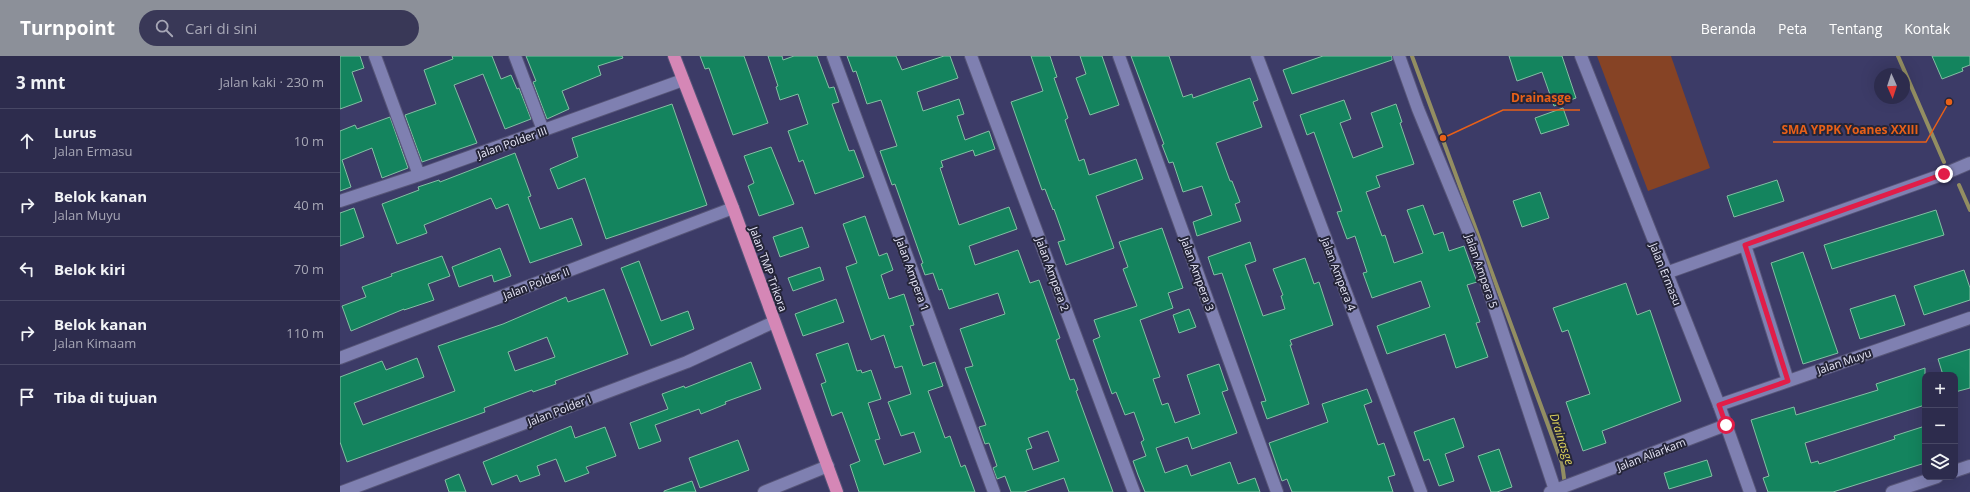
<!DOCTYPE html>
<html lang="id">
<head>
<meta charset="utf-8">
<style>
	:root { --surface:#2d2c4d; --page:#393857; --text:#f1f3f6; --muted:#a7a7b6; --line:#484865; --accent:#8c9099 }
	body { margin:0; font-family:"Open Sans",sans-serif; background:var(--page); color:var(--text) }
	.controls { position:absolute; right:12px; bottom:12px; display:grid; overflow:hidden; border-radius:8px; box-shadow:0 4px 16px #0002 }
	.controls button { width:36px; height:36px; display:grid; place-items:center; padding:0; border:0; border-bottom:1px solid var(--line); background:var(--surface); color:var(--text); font:20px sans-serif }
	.compass { position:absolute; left:1534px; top:12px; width:36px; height:36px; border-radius:50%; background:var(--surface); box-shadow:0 4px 16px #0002; rotate:177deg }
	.stop { position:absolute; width:12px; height:12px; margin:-9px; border:3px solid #e11d48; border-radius:50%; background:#fff }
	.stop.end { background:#e11d48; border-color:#fff; box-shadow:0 1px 4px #0008 }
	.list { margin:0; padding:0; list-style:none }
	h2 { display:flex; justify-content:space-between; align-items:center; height:52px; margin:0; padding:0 16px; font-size:17px }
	h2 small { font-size:13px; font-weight:400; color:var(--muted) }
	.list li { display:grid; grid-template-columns:26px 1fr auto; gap:12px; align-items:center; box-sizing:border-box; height:64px; padding:0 16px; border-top:1px solid var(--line) }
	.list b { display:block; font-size:15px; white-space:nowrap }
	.list p { margin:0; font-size:13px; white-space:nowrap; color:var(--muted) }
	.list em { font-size:13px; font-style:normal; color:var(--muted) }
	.icon { flex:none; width:22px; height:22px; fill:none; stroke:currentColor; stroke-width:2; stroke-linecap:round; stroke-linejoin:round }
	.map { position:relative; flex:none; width:1630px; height:436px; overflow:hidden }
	header { display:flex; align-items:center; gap:24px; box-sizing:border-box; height:56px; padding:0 20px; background:var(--accent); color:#fff }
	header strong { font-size:19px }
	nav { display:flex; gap:22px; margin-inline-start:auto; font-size:14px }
	.search { width:280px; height:36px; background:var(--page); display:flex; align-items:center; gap:10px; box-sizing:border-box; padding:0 14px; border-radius:22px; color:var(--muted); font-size:15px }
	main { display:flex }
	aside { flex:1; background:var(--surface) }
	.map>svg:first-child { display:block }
</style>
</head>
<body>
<header>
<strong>Turnpoint</strong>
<div class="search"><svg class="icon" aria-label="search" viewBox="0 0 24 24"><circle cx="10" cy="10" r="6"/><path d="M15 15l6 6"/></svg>Cari di sini</div>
<nav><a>Beranda</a><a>Peta</a><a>Tentang</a><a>Kontak</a></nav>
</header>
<main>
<aside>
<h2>3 mnt<small>Jalan kaki · 230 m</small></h2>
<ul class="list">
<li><svg class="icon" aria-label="ahead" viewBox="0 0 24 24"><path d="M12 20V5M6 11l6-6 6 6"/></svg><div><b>Lurus</b><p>Jalan Ermasu</p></div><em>10 m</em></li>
<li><svg class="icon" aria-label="right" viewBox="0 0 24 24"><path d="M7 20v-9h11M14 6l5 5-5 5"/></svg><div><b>Belok kanan</b><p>Jalan Muyu</p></div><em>40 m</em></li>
<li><svg class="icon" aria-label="left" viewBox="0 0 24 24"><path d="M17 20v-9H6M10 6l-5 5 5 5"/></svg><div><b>Belok kiri</b></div><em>70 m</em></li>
<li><svg class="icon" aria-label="right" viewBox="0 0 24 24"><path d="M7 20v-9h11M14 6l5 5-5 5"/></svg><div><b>Belok kanan</b><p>Jalan Kimaam</p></div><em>110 m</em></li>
<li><svg class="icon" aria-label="arrive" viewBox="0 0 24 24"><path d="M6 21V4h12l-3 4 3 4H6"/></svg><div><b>Tiba di tujuan</b></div></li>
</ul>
</aside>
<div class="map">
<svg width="1630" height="436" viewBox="0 0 1630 436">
	<rect width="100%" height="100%" fill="#3c3b67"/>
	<path fill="#864325" d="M1257,0h74l39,112 -62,23z"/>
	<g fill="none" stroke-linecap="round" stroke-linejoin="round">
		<path stroke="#938e62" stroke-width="4" d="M1072,0l150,407 3,22
			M1558,0l46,106
			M1619,129l11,25"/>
	</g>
	<path fill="#14845e" stroke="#83bfa3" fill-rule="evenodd" d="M0,0h20l4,12 -12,4 10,29 -22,8z
		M112,0h40l9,23 10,-4 6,14 2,-1 12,31 -26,10 -22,-55 -29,11 23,58 -55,19 -17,-47 31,-11 -12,-34 29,-11z
		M186,0h96l1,2 -25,8 3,9 -39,16 7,18 -22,10 -14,-37 3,-1z
		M360,0h44l24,67 -35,12 -24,-67 -4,1z
		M428,0h14l1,4 11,-4h23l12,32 5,-1 5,15 -7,2 17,47 5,-1 10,27 -49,17 -12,-34 -4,2 -11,-31 20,-7 -10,-30 -18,6 -4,-13 2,-1z
		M507,0h49l6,14 42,-14h6l8,22 -41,14 6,19 36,-12 5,15 -7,2 8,24 24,-9 6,18 -20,7 -2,-6 -32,11 2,6 -3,1 19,57 50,-18 8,22 -48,17 6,19 43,-15 12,33 9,-3 21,58 -4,2 14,40 4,-1 4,11 -2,1 37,101h-44l-5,-14 -40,14h-13l-6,-16 -8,3 -4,-11 4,-2 -8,-23 -4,1 -6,-17 7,-2 -21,-57 8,-2 -13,-37 45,-15 -7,-21 -49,16 -7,-20 -3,1 -6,-17 -8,2 -4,-11 2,-1 -28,-79 -3,1 -12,-34 17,-5 -16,-46 -14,4 -11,-33 -3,1zM708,375l11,30 -26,9 -7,-20 6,-2 -4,-10z
		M691,0h19l7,21 -3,1 14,40 -3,2 14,41 5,-2 5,16 47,-16 7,20 -47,17 18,52 -48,17 -8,-23 7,-2 -11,-31 -1,1 -8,-21 -3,1 -31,-88 32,-11z
		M740,0h22l17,49 -29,10 -14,-37 10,-4z
		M791,0h38l14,41 9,-3 1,4 57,-20 8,22 -5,2 9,25 -46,16 14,38h2l8,21 -5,2 6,17 -44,15 -4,-14 19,-7 -10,-29 -19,6 -10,-30 -4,1 -7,-18 2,-1z
		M983,0h69v4l-100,34 -9,-24z
		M1169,0h53l14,42 -22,8 -12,-34 -25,9z
		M1592,0h38v9l-8,3 1,3 -21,8z
		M1004,44l7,19 -11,4 13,35 30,-11 -12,-34 25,-9 6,18 -2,1 14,41 -38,12 4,11 -14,5 16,44 3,-1 9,28 29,-10 -16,-43 16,-5 11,30 9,-3 6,19 15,-5 13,36 -10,3 13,37 -4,1 12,34 -32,11 -11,-34 -58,20 -10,-28 53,-19 -9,-26 -49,17 -9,-25 4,-1 -12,-36 -8,3 -10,-27 5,-1 -28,-79 -7,3 -7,-20z
		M332,48l35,101 -101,34 -21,-61 -27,11 -8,-20 28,-12 -6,-19z
		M1223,52l6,17 -28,9 -6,-16z
		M50,61l18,51 -26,10 -10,-30 -30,12 9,27 -11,4v-60l15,-6 2,4z
		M431,91l23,57 -35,12 -11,-30 6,-3 -10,-27z
		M175,97l16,43 -3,1 12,32 32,-11 10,27 -52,18 -22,-59 -12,5 -5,-11 -67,27 3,8 -30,11 -15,-40 37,-14 -1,-3 21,-7 1,2z
		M1437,124l7,21 -50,16 -7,-21z
		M1200,136l9,26 -27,9 -9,-26z
		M14,152l10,29 -24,9v-33z
		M1596,154l8,25 -112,34 -8,-24z
		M525,160l14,40 8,-3 6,17 -12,5 8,24 15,-5 10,31 -4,1 13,40 12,-4 8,24 -15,5 17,47 5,-2 11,31 4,-2 10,27h-116l-9,-27 10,-4 -18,-49 -10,4 -11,-32 5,-2 -10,-28 32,-11 9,28 4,-1 1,3 9,-3 10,29 -13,4 12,36 -5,1 9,25 37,-13 -7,-20 -13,4 -13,-34 23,-8 -9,-28 -7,2 -11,-33 -13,5 -25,-73 11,-4 -14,-39z
		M462,171l7,20 -29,10 -7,-20z
		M822,172l21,60 -15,5 5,15 -33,12 20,57 -7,2 9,26 6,-2 7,20 25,-9 -13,-39 32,-11 9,26 -6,2 15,41 -45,16 -4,-12 -32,11 9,25 22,-8 4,11 39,-14 8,22 17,-6 5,14h-115l-7,-17 -5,-14 13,-5 -5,-14 3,-2 -10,-28 -9,3 -9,-23 -4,2 -19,-54 7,-3 -6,-17 43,-14 -14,-37 5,-2 -9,-25z
		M910,186l6,19 -11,4 18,51 22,-7 -4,-13 2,-1 -10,-26 32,-11 9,26 5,-2 14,43 -43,15 2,5h-2l19,59 -42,15 -6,-17 5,-1 -44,-128 -8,2 -6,-18z
		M160,192l11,28 -17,6 -2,-7 -33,12 -7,-20z
		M1463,196l35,101 -35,11 -32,-101z
		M102,200l8,20 -22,8 6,16 -30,10v-1l-53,22 -9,-25 24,-9 -4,-10 30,-11 -1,-2z
		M299,205l22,60 27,-10 6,18 -43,17 -30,-78z
		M480,211l4,13 -31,11 -5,-13z
		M1624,214l6,18v12l-46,15 -10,-29z
		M1286,227l11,32 13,-5 31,91 -79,30 4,12 -23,8 -17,-49 24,-8 -22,-64 -6,2 -9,-24z
		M264,233l24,65 -73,27 1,3 -23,8 -1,-2 -48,18 1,4 -138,50 -7,-20v-65l42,-16 4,9 31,-12 7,19 -70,26 9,22 92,-34 -17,-45 65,-22 63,-27 2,5zM207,281l8,20 -40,14 -7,-19z
		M1555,239l10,30 -45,14 -10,-30z
		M496,243l8,23 -41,14 -8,-22z
		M849,253l7,18 -17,6 -6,-18z
		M1630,293v39l-15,4v-17h-12l-5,-16z
		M411,306l10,27 -36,13 1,2 -25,10 -2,-5 -44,16 6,16 -22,8 -9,-26 38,-14 -6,-15 22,-8 1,2z
		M1585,312v37l-120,38 6,20 7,-2 1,3 76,-25 -1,-3 31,-10v37l-92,29h-65l-5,-14 6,-2 -18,-56 43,-13 2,8 82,-25 -2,-6z
		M1027,333l5,13 -8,3 14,40 6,-2 11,32 -7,2 5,15h-101l-5,-13 -5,2 -13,-38 59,-21 -6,-18z
		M1114,362l10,29 -19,7 9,27 -15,5 -10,-27 -5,2 -10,-29z
		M231,370l4,12 30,-11 11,29 -30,11 3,6 -24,9 -9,-23 -19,7 3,9 -20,7 -3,-7 -25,10 -9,-23z
		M398,384l11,30 -49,18 -11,-30z
		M1159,393l13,38 -15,5h-6l-13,-36z
		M1367,404l5,16 -43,13 -5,-16z
		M119,418l7,18h-17l-4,-12z
		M352,425l4,11h-32v-1z"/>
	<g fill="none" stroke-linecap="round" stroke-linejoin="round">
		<g stroke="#575578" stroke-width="14">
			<path id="street" d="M35,0l44,119
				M175,0l28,74
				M493,0l161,436
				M631,0l163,436
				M779,0l158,436
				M917,0l164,436
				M1059,0l19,53 55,134 82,247
				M0,145l79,-26 264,-95
				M1405,189l43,136
				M1326,217l278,-99 26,-11
				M0,302l393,-150
				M1379,349l251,-87
				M1615,415l15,-5
				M2,436l345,-130 87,-40
				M424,436l64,-26
				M1210,436l176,-67
				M1552,436l45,-15"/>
		</g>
		<g stroke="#575578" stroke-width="14">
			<path id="secondary" d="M1241,0l138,349 31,87"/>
		</g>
		<g stroke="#575578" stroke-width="14">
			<path id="highway" d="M334,0l59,152 104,284"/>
		</g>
		<use href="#street" stroke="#7f80b1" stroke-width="12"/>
		<use href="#secondary" stroke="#7f80b1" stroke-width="12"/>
		<use href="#highway" stroke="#d587b6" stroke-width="12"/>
	</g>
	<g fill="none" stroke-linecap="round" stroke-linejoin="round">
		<path stroke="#e11d48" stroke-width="5" d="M1386,369l-7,-20 69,-24 -43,-136 199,-71"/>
	</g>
	<g text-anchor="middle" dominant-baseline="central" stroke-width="4" stroke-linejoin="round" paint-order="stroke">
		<g font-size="11" fill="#eaeafb" stroke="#252539">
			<text transform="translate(172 86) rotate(-20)">Jalan Polder III</text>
			<text transform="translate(429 213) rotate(70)">Jalan TMP Trikora</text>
			<text transform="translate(1142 215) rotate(71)">Jalan Ampera 5</text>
			<text transform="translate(573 218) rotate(70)">Jalan Ampera 1</text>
			<text transform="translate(713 218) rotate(70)">Jalan Ampera 2</text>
			<text transform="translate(858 218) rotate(70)">Jalan Ampera 3</text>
			<text transform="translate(999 218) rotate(69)">Jalan Ampera 4</text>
			<text transform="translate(1326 218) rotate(68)">Jalan Ermasu</text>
			<text transform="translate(196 227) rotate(-21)">Jalan Polder II</text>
			<text transform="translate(1504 305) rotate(-19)">Jalan Muyu</text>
			<text transform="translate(219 354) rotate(-21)">Jalan Polder I</text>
			<text transform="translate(1311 398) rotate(-21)">Jalan Aliarkam</text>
		</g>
		<g font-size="12" font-style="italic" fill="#e1d55b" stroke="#252539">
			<text transform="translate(1222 383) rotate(72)">Drainasge</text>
		</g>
	</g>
	<path fill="none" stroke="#e86018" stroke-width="1.5" d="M1103 82L1163 54H1240M1609 46L1586 86H1433"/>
	<g fill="#e86018" stroke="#252539" stroke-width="1.5">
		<circle cx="1103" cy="82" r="4"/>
		<circle cx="1609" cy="46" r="4"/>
	</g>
	<g font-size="12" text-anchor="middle" font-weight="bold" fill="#e86018" stroke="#252539" stroke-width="4" stroke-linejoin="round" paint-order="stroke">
		<text x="1201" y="46">Drainasge</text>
		<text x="1510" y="78">SMA YPPK Yoanes XXIII</text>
	</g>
</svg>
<div class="controls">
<button>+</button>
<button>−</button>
<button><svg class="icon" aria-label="layers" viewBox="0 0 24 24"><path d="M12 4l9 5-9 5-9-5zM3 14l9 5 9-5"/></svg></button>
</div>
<svg class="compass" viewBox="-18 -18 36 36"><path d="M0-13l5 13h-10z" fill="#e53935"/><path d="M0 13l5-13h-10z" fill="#a7a7b6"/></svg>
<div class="stop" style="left:1386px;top:369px"></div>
<div class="stop end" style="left:1604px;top:118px"></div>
</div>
</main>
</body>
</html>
